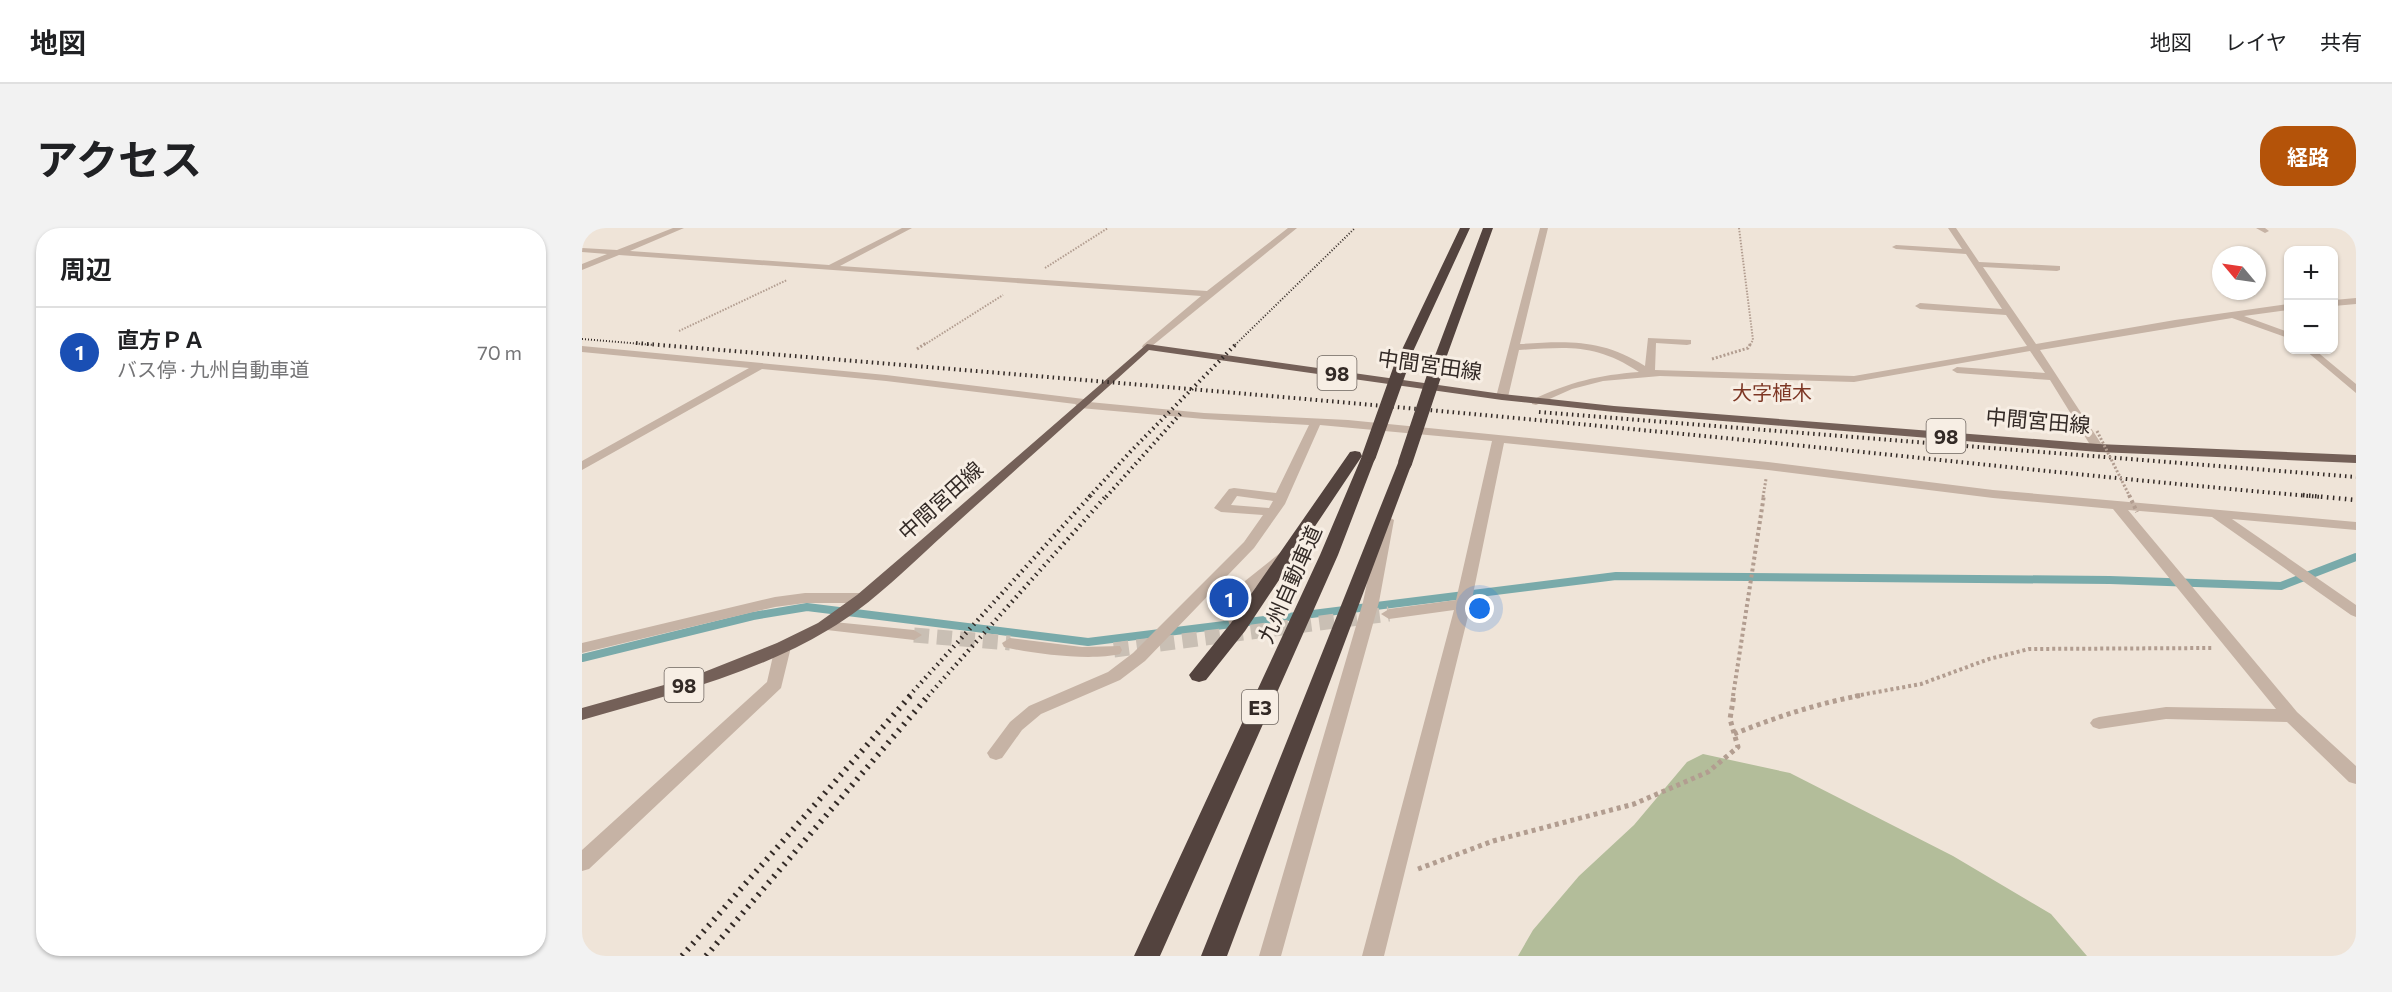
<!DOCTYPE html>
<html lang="ja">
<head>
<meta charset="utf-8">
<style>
	:root { --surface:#fff; --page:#f2f2f2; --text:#202124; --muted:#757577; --line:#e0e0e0; --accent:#b45309 }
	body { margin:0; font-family:Commissioner,"Noto Sans JP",sans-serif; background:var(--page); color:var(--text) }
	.controls { position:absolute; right:18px; top:18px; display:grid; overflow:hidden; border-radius:12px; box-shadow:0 2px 4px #0004 }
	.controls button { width:54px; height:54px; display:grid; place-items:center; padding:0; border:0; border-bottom:2px solid var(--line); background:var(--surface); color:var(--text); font:30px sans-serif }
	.compass { position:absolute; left:1630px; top:18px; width:54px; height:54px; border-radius:50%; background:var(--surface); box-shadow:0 2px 4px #0004; rotate:299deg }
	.you { position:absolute; left:898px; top:381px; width:21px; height:21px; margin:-15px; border:4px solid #fff; border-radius:50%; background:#1a73e8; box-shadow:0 0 0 9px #1a73e833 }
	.badge { display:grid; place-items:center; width:39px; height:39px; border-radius:50%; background:var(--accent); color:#fff; font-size:20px; font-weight:700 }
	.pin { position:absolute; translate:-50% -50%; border:3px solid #fff; box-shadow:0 2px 6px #0006 }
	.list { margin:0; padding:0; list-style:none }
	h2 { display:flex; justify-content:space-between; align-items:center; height:78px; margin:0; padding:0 24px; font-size:26px }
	h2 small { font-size:20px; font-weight:400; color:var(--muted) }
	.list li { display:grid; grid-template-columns:39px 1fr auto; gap:18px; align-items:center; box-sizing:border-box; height:90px; padding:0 24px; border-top:2px solid var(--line) }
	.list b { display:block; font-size:22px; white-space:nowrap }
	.list p { margin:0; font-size:20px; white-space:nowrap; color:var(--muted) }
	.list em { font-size:20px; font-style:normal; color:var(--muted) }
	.map { position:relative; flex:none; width:1774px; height:728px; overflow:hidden; border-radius:24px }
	header { display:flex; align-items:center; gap:36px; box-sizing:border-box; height:84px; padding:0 30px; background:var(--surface); border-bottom:2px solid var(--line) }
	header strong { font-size:28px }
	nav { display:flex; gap:33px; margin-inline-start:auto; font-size:21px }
	.intro { display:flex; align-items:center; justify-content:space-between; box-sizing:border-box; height:144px; padding:0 36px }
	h1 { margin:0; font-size:42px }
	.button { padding:15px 27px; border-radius:24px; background:var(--accent); color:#fff; font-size:21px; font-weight:700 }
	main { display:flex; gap:36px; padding:0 36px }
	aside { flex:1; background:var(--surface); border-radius:24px; box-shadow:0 2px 4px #0004 }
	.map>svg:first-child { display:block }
</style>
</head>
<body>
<header>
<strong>地図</strong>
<nav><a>地図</a><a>レイヤ</a><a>共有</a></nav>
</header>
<div class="intro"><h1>アクセス</h1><a class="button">経路</a></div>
<main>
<aside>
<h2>周辺<small></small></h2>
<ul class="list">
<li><span class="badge" style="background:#1a4fb4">1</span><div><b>直方ＰＡ</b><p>バス停 · 九州自動車道</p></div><em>70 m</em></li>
</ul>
</aside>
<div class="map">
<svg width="1774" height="728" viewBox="0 0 1774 728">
	<rect width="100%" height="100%" fill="#efe4d8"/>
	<path fill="#b3bd9a" d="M1121,526l87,19 163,83 98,58 36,42h-569l15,-26 46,-54 55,-51 53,-63z"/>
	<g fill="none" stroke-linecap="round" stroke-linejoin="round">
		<path stroke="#79aaaa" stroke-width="8" d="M0,430l171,-42 54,-9 281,35 528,-66 494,4 171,6 75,-29"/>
		<path stroke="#c9bfb4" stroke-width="15" stroke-dasharray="15 8" stroke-linecap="butt" d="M332,407l96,8
			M532,422l275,-36"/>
		<path stroke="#b29d90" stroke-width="2" stroke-dasharray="1.5 1.5" stroke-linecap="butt" d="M1157,0l14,112 -3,5
			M463,40l63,-40
			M97,103l108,-51
			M342,117l79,-50"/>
		<path stroke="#b29d90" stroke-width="3" stroke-dasharray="2 2" stroke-linecap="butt" d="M335,121l9,-6
			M1130,131l36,-11 3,-5
			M1181,269l3,-18"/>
		<path stroke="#b29d90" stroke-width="4" stroke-dasharray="3 3" stroke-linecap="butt" d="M1151,468l31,-201
			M1273,468l66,-12 68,-25 40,-10 183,-1"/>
		<path stroke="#b29d90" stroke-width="5" stroke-dasharray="4 4" stroke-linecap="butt" d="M1152,506c42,-17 85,-31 129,-39
			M836,641l75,-28 141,-37 74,-32 30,-25 -8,-28 4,-24"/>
		<path fill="#c6b3a5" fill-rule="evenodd" d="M91,0h11l-54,23 199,14 73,-37h10l-72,38 367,25 81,-63h9l-150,122 -5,-3 1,-2 58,-49 -582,-41 -37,15v-6l25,-10 -25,-2v-4l35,2z
			M958,0h8l-28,116c49,-3 82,-5 125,22l3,-28 43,2v4l-4,1 -31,-2 -1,27 199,6 173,-30 -21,-31 -86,-6 -5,-3 5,-3 82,6 -36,-55 -70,-5 -4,-2 4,-2 66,4 -14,-21h8l23,34 81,4v4l-3,1 -74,-4 53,77 139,-24 113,-16v6l-44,6 44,16v6l-56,-20 -192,32 64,98 -6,4 -6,-4 -42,-68 -93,-7 -5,-3 5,-3 88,6 -15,-22 -176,31 -194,-6 -57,5 -31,8 -36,16 -4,-1v-4c37,-18 67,-25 107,-28 -44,-29 -71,-25 -120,-22l-11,47 -6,3 -6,-3z
			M1674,0h9l4,3 -4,2z
			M1774,70v6l-22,2v-6z
			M0,118l304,29 198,24 5,3 115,11 144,7 420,42 225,28 363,32v8l-124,-11 124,86v12l-5,-2 -139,-98 -84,-7 169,202 59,54v18l-7,-2 -62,-60 -121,-3 -67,10 -6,-2 -3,-4 3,-4 6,-2 67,-10 110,2 -163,-200 -120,-11 -225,-28 -264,-27 -33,161 -87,352h-22l92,-346 -65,9 -8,-5 8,-5 67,-9 36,-159 -172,-16 -35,79 -31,44 -109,113 -25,19 -79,34 -19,16 -20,28 -6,2 -6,-2 -3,-5 23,-31 19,-16 79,-34 25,-19 111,-111 19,-27 -42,-3 -7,-4 15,-19 5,-1 42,5 33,-68 -105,-6 -124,-11 -5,-4 -189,-23 -124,-12 -180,101v-9l167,-93 -167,-16zM655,268l36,5 -4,7 -38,-3z
			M1723,122h10l41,34v9z
			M805,288l7,4 -15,82 -98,354h-22l104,-354 17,-82z
			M703,324l5,1 2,3 -2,3 -34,28 -15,25 5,15 -2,4h-12l-7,-19 20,-31 35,-28z
			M223,365h57l8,5 -8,5h-57l-30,4 -193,46v-10l193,-46z
			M242,393l90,9 8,5 -8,5 -96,-11 -2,-3 2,-3z
			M428,410l72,9 38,-1 2,4 -2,4c-29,7 -87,0 -116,-7l-2,-4z
			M201,414l6,1 2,4 -10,41 -192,181 -7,2v-21l185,-168 8,-35 2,-4z"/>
		<path fill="#746058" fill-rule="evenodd" d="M565,116l355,50 112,12 484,38 258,11v8l-258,-11 -484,-40 -112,-12 -353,-50c-66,60 -133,119 -199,179 -38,34 -77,75 -122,101 -75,45 -163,66 -246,90v-12l107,-30 88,-35 41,-20 39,-28 63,-54z"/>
		<path fill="#53433e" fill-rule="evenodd" d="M878,0h10l-60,130 -2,3h-8l-2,-3z
			M901,0h10l-48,133 -2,3h-8l-2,-3z
			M773,223l5,1 2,4 7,-4 7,4 -38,99 -178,401h-26l186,-401 42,-99 -117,175 -39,49 -7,2 -7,-2 -3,-5 42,-52 119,-171z
			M823,231l7,4 -185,493h-26l197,-493z"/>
		<path stroke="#332a26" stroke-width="2" stroke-dasharray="1 2" stroke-linecap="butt" d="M0,111l72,6
			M653,117l120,-117"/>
		<path stroke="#332a26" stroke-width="4" stroke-dasharray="1.5 4" stroke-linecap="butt" d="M54,115c339,28 678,55 1016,88 223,21 445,47 669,66
			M957,184l817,65
			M507,269l42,-46 106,-108
			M524,269l75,-84"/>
		<path stroke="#332a26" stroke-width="4.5" stroke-dasharray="1.5 4.5" stroke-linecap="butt" d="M1721,267l53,5
			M327,468l182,-201
			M346,468l179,-201"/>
		<path stroke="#332a26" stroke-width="6" stroke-dasharray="2 6" stroke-linecap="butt" d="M100,728l229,-261
			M124,728l223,-261"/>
		<path stroke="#b29d90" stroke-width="3" stroke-dasharray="2 2" stroke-linecap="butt" d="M1515,203l33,66"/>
		<path stroke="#b29d90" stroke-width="4" stroke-dasharray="3 3" stroke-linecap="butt" d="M1547,267l8,17"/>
		<path stroke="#53433e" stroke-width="14" d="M787,228l35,-98
			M823,235l34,-102"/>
	</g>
	<g text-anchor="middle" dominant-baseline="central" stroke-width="6" stroke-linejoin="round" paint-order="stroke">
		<g fill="#f7eee4" stroke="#6e655f" stroke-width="1.5">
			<rect x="735.5" y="128" width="39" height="34" rx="4.5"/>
			<rect x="1344.5" y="191" width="39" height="34" rx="4.5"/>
			<rect x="82.5" y="440" width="39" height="34" rx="4.5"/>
			<rect x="660" y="462" width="36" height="34" rx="4.5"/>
		</g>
		<g font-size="20" font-weight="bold" fill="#332a26">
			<text x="755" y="145">98</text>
			<text x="1364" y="208">98</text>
			<text x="102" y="457">98</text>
			<text x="678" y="479">E3</text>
		</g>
		<g font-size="20" fill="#7d3624" stroke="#f7eee4">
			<text x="1190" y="164">大字植木</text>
		</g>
		<g font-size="21" fill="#332a26" stroke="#f7eee4">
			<text transform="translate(848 136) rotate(8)">中間宮田線</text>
			<text transform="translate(1456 192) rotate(5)">中間宮田線</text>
			<text transform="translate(358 272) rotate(-42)">中間宮田線</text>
			<text transform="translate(707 356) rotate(-66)">九州自動車道</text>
		</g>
	</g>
</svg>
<div class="controls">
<button>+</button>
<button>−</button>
</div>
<svg class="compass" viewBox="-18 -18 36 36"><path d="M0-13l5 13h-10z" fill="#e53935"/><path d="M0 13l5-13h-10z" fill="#757577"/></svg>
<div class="you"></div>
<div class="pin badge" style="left:647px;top:370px;background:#1a4fb4">1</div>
</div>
</main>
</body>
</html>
